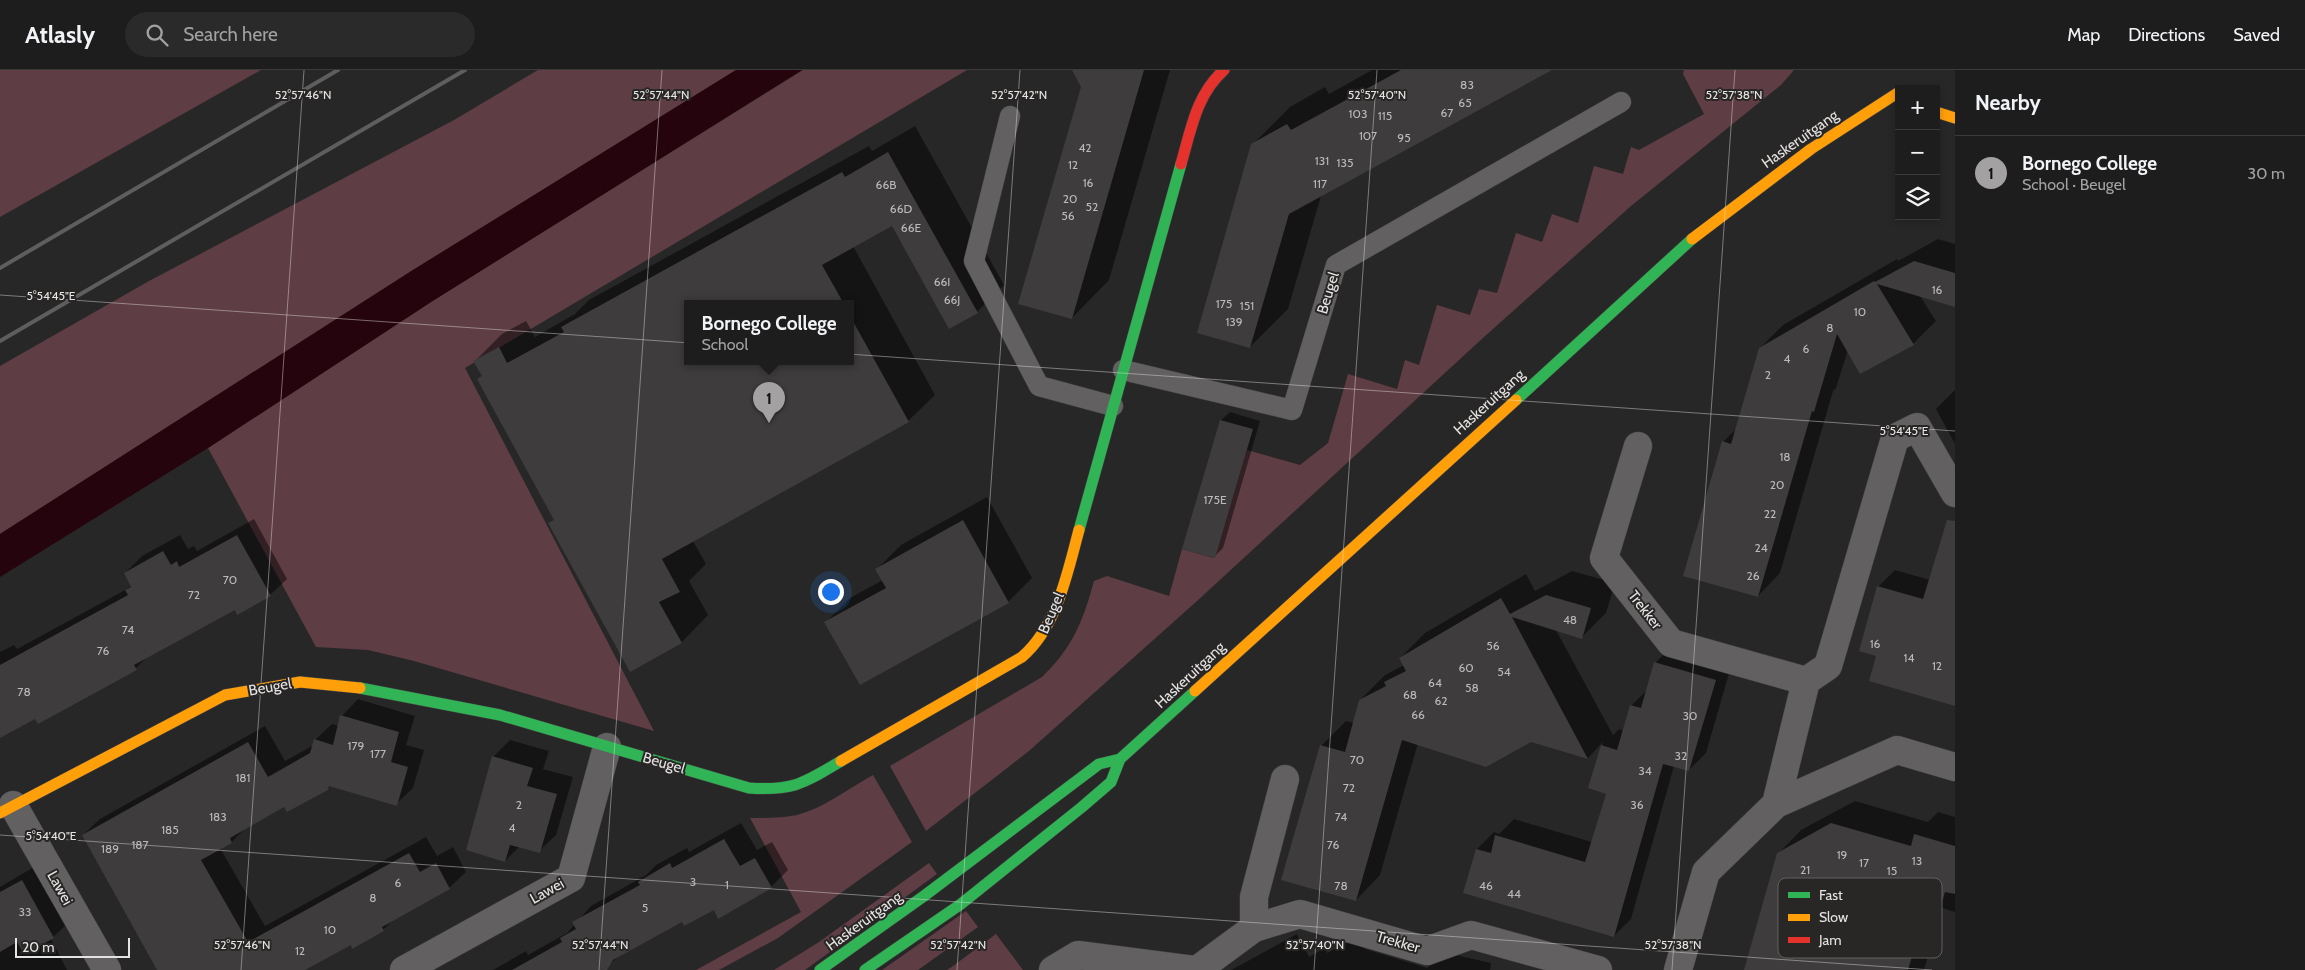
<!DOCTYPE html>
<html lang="en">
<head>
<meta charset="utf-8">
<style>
	:root { --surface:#1e1d1d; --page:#2b2a2a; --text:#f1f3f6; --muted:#a1a2a4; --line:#3c3b3b; --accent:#a3a1a1 }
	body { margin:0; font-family:Cabin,sans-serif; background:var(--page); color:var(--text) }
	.controls { position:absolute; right:15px; top:15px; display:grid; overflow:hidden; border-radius:0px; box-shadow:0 2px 8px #0003 }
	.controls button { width:45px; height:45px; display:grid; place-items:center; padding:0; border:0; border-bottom:1px solid var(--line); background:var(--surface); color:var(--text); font:25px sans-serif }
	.scale { position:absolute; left:15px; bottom:12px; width:115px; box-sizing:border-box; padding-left:5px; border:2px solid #e5e3e3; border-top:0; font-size:14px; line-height:18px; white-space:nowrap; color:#e5e3e3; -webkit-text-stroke:4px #292626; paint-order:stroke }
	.you { position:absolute; left:830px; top:521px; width:18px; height:18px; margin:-12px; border:4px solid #fff; border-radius:50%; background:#1a73e8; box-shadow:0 0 0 8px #1a73e833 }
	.badge { display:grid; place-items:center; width:32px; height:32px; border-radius:50%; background:var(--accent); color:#111; font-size:16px; font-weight:700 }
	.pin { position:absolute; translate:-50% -41px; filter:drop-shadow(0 1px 2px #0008) }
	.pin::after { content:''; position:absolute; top:26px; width:18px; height:15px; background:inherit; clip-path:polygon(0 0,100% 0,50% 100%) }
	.popup { position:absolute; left:684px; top:230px; width:170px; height:65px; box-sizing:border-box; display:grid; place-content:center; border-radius:0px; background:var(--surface); filter:drop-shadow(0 1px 4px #0005); font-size:16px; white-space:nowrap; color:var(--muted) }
	.popup b { font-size:19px; color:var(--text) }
	.popup::after { content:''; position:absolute; left:50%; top:100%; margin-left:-10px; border:10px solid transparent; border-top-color:var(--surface) }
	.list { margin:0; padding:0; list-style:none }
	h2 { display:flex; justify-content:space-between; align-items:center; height:65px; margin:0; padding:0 20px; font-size:21px }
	h2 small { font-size:16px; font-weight:400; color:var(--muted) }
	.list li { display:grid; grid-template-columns:32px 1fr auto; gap:15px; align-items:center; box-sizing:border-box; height:75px; padding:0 20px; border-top:1px solid var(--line) }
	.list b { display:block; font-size:19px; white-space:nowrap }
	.list p { margin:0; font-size:16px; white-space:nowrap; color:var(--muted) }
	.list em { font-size:16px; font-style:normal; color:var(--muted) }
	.icon { flex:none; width:28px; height:28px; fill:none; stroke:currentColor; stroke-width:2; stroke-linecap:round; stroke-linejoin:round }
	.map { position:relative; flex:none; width:1955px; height:900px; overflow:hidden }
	header { display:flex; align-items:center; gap:30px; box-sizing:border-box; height:70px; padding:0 25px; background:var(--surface); border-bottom:1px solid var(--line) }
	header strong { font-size:24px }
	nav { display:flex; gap:28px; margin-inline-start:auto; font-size:18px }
	.search { width:350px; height:45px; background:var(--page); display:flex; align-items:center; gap:12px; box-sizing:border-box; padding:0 18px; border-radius:28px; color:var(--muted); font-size:19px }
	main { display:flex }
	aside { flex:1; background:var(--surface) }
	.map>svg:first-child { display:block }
</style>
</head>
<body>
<header>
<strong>Atlasly</strong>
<div class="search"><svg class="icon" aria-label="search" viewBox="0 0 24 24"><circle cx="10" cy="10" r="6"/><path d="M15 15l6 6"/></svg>Search here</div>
<nav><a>Map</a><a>Directions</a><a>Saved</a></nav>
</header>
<main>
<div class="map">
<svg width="1955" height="900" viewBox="0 0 1955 900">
	<rect width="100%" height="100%" fill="#282727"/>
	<path fill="#5e3d44" d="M0,0h261l-261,147z
		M538,0h198l-323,200 -413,264v-168l149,-85 305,-161z
		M803,0h164l-502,298 189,363 -240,-70 -46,-11 -52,-3 -108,-199 223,-146z
		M1684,0h110l-13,15 -150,121 -147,131 -287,264 -168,150 -103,80 -36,-65 152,-89c31,-30 41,-56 52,-96l13,-5 62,20 13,-47 32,9 33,-108 53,15 28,-22 20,-69 49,15 8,-29 14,5 18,-60 33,10 9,-26 18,4 19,-60 26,9 10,-28 26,9 16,-57 29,8 8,-27 8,3 65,-36 -21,-40z
		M873,705l39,67 -134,96 -59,32h-23l105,-58 -51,-94c16,0 31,0 47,-3 27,-7 52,-27 76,-40z
		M929,793l8,11 -132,96h-31l45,-28z
		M966,841l12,16 -60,43h-36z
		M996,864l27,36h-76l6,-4z"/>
	<path fill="#25040d" d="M736,0h66l-371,232 -223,146 -208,129v-43l413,-264z"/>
	<path fill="#0007" fill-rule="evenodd" d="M1073,0h97l-61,210 -37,38 10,-231z
		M1372,0h177l-228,126 -33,113 -38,38 2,-202 38,-38 35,-20 4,7z
		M915,56l89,159 -27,27 -85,-87 -39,21 82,149 -27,26 -215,120 13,23 -17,17 19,34 -26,27 -51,28 -81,-146 5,-5 -80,-158 27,-27 24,-13 9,16 40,-23 14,-14 280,-154 3,5zM688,234h162v58h-162z
		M1938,169l17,5v62l-35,-10 16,25 -23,23 -53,28 -12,-22 -12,38 -3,3 -53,182 -22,23 -35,-154 14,-14 23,-80 23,-23 114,-66 1,2z
		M1955,320v54l-19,-35z
		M1230,342l30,9 -37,127 -9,9 7,-137z
		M987,427l45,81 -24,24 -182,20 24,-24 33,-18 -6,-11 24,-24z
		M254,449l33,60 -17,16 -35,13 -85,46 -14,14 -98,55 -2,-5 -36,19v-85l14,-7 3,4 110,-60 5,-4 -7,-12 17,-17 38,-21 8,14 6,-3 3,5z
		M1955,465v170l-78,-50 1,-68 17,-17 35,10z
		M1572,501l43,12 -9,30 -25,25 -25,-8 57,105 6,-6 5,2 7,-25 17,-17 7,-26 17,-17 60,17 -26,90 -17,17 -15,-4 -43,153 -17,17 -137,-87 17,-17 5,2 15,-15 78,23 15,-49 -17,-5 13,-46 -15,16 -57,-18 -113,3 -38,132 -24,25 -35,-154 25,-25 8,2 6,-23 25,-25 19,-10 -4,-7 25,-25 101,-59 9,17z
		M358,629l57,17 -9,29 18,5 -11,38 -17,16 -65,-19 -4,4 -42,17 -40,22 -13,14 -12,6 45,78 161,-89 11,19 16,-9 13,25 -17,16 -55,31 -11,11 -32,14 -48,26h-140l-80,-135 17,-16 165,-93 20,35 29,-16 1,-5 17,-16 7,2 3,-10z
		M510,670l39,11 -6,18 30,8 -17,58 -17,16 -19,-5 -15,15 -12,-104z
		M1855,731l73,21 10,-10 17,5v95l-13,-4 -18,62h-179l33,-116 23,-24z
		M741,753l16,27 15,-8 16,28 -17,17 -52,30 -5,-8 -32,11 -62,35 -17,15h-110l33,-19 2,4 39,-22 24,-27 55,-31 10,-10 31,-17 2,4z
		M39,794l31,57 -19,18 16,31h-67v-83z
		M1297,864l12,23 16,-9 2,5 31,-16 7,12 62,19 16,-16 48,11 -1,7h-259z"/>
	<path fill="#3e3c3c" d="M1072,0h72l-72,249 -54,-15 63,-217z
		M1401,0h151l-263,144 -39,134 -53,-15 54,-189 36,-20 4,6z
		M888,82l90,161 -29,16 -57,-103 -70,39 22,39h-156v58h162v-46l59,106 -247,137 18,33 -21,10 23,41 -52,29 -82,-149 6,-3 -77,-141 5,-3 -9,-15 26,-14 8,16 57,-31 -3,-5 281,-155 3,5z
		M1914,191l41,12v34l-78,-23 37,61 -54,29 -23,-40 -23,78 -2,-1 -54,186 -75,-21 39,-135 9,3 28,-96 115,-67 1,1z
		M1220,350l33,9 -38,129 -33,-9z
		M963,450l46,83 -149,82 -36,-63 62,-34 -11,-19z
		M1947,450l8,1v185l-86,-25 7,-25 -17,-5 18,-65 46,13z
		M237,465l34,61 -34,19 -2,-5 -101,55 3,5 -99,54 -3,-5 -35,19v-73l128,-70 -3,-5 6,-3 -7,-14 39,-22 8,14 6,-4 2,6z
		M1546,525l45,13 -9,31 -70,-22 76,142 -57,-17 -45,25 -84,-27 -46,161 -75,-21 39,-135 25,7 14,-52 27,-14 -2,-4 22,-11 -7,-13 102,-60 9,16z
		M1654,592l62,18 -27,91 -26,-7 -49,173 -151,-44 13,-44 15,4 4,-18 90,27 21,-68 -18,-6 13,-43 16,5 13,-45 11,3z
		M340,645l59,17 -8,30 17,5 -11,39 -68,-20 -1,4 -41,22 -3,-5 -54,31 2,5 -31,17 47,82 161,-89 11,19 16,-9 14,26 -68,38 2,4 -32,18 -1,-4 -46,25h-148l-75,-135 166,-93 20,35 42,-24 4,-14 19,6z
		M492,686l41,12 -6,18 30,8 -17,59 -30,-8 -5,17 -39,-12z
		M1831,753l80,23 3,-12 41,12v48l-10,-2 -5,17 -13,-4 -19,65h-164l33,-117z
		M724,769l16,27 15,-8 17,30 -54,31 -4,-9 -30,16 -2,-4 -69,38 -6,10h-95l50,-28 -2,-4 16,-9 -4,-7 68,-37 -2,-3 32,-19 2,5z
		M22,810l32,58 -30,16 -7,-12 -17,10v-60z"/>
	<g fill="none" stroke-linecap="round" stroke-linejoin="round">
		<g stroke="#434242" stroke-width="21">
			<path id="lane" d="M1010,46l-36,145 65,125 74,20
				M1123,300l169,40 44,-145 285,-163"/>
		</g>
		<g stroke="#434242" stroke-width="29">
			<path id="street" d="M1638,376l-34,112 67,85 135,38
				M1776,734l30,-123 22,-15 67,-228 22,-11 38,66
				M13,735l94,165
				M1254,858v-31l31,-118
				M404,900l167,-92 36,-131
				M1053,900l25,-15 116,15
				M1197,900l57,-42 46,-14 127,37 44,-16 127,35
				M1678,900l28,-98 70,-68 121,-54 58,17"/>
		</g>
		<g stroke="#434242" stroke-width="12">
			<path id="fast" d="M1516,330l176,-161
				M1079,460l102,-366
				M360,618l140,27 249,73c45,3 55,-5 92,-27
				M820,900l104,-74 175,-132 21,-5
				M865,900l96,-66 121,-97 29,-25 9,-23 75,-68"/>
		</g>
		<g stroke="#434242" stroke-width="12">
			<path id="slow" d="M1936,42l19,6
				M1692,169l119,-90 88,-57
				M1195,621l321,-291
				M841,691l181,-104c35,-30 45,-83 57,-127
				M0,743l225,-118 75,-13 60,6"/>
		</g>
		<g stroke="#434242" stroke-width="12">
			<path id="jam" d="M1181,94c10,-34 15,-69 43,-94"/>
		</g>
		<use href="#lane" stroke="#626060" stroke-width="20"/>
		<use href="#street" stroke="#626060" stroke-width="28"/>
		<use href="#fast" stroke="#30b455" stroke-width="11"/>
		<use href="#slow" stroke="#ff9f0a" stroke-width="11"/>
		<use href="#jam" stroke="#e5322d" stroke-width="11"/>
		<path stroke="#5f5e5e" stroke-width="4" d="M0,198l338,-198
			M0,271l465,-271"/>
	</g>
	<path fill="none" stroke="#e5e3e3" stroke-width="1" stroke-opacity="0.45" d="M0,225l1955,136M0,765l1932,135M241,900l63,-900M599,900l63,-900M957,900l63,-900M1314,900l63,-900M1672,900l63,-900"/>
	<g text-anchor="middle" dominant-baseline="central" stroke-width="4" stroke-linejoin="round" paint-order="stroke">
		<g font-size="12" fill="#bbb9b9">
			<text x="1467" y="14">83</text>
			<text x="1465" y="32">65</text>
			<text x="1447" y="42">67</text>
			<text x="1358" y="43">103</text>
			<text x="1385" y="45">115</text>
			<text x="1368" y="65">107</text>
			<text x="1404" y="67">95</text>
			<text x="1085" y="77">42</text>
			<text x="1322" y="90">131</text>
			<text x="1345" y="92">135</text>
			<text x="1073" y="94">12</text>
			<text x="1088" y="112">16</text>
			<text x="1320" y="113">117</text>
			<text x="886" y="114">66B</text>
			<text x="1070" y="128">20</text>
			<text x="1092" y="136">52</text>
			<text x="901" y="138">66D</text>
			<text x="1068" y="145">56</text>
			<text x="911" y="157">66E</text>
			<text x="942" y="211">66I</text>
			<text x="1937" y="219">16</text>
			<text x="952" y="229">66J</text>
			<text x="1224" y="233">175</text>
			<text x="1247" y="235">151</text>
			<text x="1860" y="241">10</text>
			<text x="1234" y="251">139</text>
			<text x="1830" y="257">8</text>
			<text x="1806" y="278">6</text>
			<text x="1787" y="288">4</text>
			<text x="1768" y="304">2</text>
			<text x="1785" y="386">18</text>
			<text x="1777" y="414">20</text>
			<text x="1215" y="429">175E</text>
			<text x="1770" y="443">22</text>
			<text x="1761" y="477">24</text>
			<text x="1753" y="505">26</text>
			<text x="230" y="509">70</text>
			<text x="194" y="524">72</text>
			<text x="1570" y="549">48</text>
			<text x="128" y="559">74</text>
			<text x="1875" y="573">16</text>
			<text x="1493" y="575">56</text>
			<text x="103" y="580">76</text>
			<text x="1909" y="587">14</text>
			<text x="1937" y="595">12</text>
			<text x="1466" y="597">60</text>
			<text x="1504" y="601">54</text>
			<text x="1435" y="612">64</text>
			<text x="1472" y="617">58</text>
			<text x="24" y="621">78</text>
			<text x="1410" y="624">68</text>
			<text x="1441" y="630">62</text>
			<text x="1418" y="644">66</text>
			<text x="1690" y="645">30</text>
			<text x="356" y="675">179</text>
			<text x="378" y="683">177</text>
			<text x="1681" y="685">32</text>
			<text x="1357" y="689">70</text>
			<text x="1645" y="700">34</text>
			<text x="243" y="707">181</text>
			<text x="1349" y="717">72</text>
			<text x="519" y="734">2</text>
			<text x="1637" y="734">36</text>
			<text x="218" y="746">183</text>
			<text x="1341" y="746">74</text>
			<text x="512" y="757">4</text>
			<text x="170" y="759">185</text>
			<text x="140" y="774">187</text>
			<text x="1333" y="774">76</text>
			<text x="110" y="778">189</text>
			<text x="1842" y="784">19</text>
			<text x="1917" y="790">13</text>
			<text x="1864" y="792">17</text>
			<text x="1805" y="799">21</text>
			<text x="1892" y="800">15</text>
			<text x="693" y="811">3</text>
			<text x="398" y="812">6</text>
			<text x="727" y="814">1</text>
			<text x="1341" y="815">78</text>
			<text x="1486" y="815">46</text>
			<text x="1514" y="823">44</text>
			<text x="373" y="827">8</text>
			<text x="645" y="837">5</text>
			<text x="25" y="841">33</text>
			<text x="330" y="859">10</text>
			<text x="300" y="880">12</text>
		</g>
		<g font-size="15" fill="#e5e3e3" stroke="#292626">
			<text transform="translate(1800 69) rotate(-35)">Haskeruitgang</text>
			<text transform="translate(1328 223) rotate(-73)">Beugel</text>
			<text transform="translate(1489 332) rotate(-42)">Haskeruitgang</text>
			<text transform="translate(1645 540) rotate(52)">Trekker</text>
			<text transform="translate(1051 543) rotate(-67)">Beugel</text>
			<text transform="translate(1190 605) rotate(-43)">Haskeruitgang</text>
			<text transform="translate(270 617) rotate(-10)">Beugel</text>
			<text transform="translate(664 693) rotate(16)">Beugel</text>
			<text transform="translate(60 818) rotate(61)">Lawei</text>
			<text transform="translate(547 821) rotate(-29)">Lawei</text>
			<text transform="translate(864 851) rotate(-36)">Haskeruitgang</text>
			<text transform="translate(1398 872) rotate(16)">Trekker</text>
		</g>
	</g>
	<rect x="1778" y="808" width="164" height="80" rx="8" fill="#292626" stroke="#615f5f" stroke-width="1"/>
	<rect x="1788" y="822" width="22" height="6" fill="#30b455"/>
	<rect x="1788" y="844" width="22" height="7" fill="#ff9f0a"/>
	<rect x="1788" y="867" width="22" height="6" fill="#e5322d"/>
	<g font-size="14" fill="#e5e3e3">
		<text x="1819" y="830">Fast</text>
		<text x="1819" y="852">Slow</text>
		<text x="1819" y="875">Jam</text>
	</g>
	<g font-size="12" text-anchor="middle" fill="#e5e3e3" stroke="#292626" stroke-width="4" stroke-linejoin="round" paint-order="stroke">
		<text x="303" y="29">52°57'46"N</text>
		<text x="661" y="29">52°57'44"N</text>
		<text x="1019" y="29">52°57'42"N</text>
		<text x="1377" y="29">52°57'40"N</text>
		<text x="1734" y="29">52°57'38"N</text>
		<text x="51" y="230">5°54'45"E</text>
		<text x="1904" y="365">5°54'45"E</text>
		<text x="51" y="770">5°54'40"E</text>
		<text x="242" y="879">52°57'46"N</text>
		<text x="600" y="879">52°57'44"N</text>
		<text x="958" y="879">52°57'42"N</text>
		<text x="1315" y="879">52°57'40"N</text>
		<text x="1673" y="879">52°57'38"N</text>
	</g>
</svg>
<div class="controls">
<button>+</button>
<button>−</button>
<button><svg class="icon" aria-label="layers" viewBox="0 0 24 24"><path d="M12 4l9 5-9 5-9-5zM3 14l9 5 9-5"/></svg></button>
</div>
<div class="scale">20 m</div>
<div class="you"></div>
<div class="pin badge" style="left:769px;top:353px">1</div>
<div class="popup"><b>Bornego College</b>School</div>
</div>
<aside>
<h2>Nearby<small></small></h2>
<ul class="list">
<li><span class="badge">1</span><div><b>Bornego College</b><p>School · Beugel</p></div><em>30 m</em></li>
</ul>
</aside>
</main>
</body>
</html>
